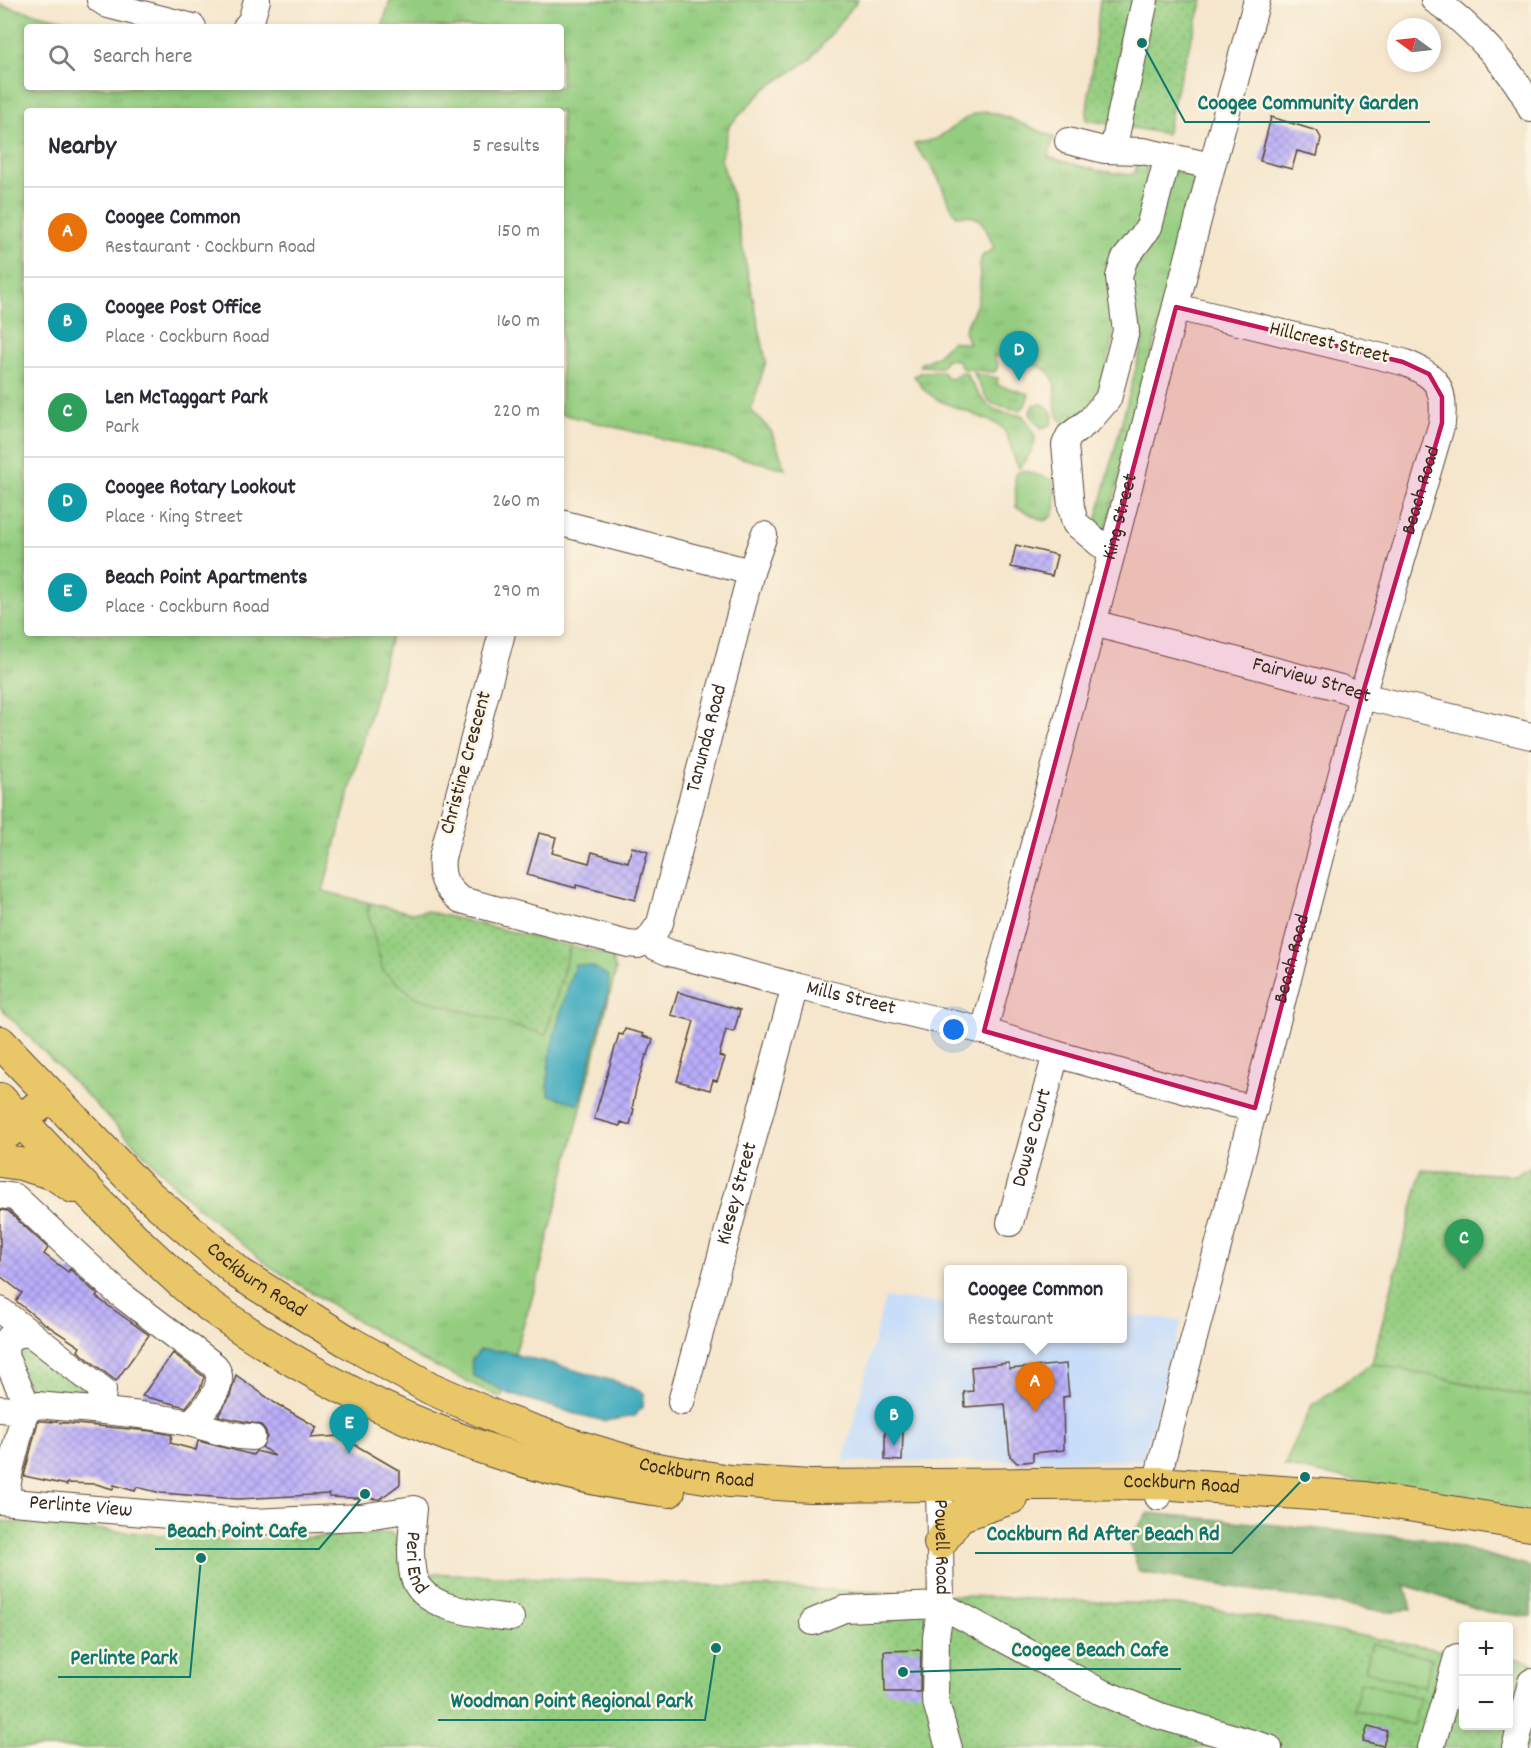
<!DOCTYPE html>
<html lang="en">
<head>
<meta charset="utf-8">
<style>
	:root { --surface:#fff; --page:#f2f2f3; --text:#2b2b33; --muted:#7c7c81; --line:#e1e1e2; --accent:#d1495b }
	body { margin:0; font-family:Dekko,sans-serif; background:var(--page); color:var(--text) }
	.controls { position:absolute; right:18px; bottom:18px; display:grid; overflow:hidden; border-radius:6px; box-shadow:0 3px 9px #0003 }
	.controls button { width:54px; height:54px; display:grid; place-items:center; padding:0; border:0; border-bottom:2px solid var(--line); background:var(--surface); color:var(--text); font:30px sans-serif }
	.compass { position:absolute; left:1387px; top:18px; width:54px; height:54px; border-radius:50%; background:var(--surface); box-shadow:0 3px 9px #0003; rotate:285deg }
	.you { position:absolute; left:954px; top:1030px; width:21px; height:21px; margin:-15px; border:4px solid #fff; border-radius:50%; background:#1a73e8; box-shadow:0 0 0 9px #1a73e833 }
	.badge { display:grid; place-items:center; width:39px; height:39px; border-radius:50%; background:var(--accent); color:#fff; font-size:20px; font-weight:700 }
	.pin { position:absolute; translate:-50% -50px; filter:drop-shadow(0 2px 3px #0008) }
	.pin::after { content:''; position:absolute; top:32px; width:21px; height:18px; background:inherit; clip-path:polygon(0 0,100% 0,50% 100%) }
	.popup { position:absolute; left:944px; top:1265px; width:183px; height:78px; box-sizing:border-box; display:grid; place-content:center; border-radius:6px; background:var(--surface); filter:drop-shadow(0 2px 4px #0005); font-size:20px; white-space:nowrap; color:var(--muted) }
	.popup b { font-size:22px; color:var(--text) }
	.popup::after { content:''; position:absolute; left:50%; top:100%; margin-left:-12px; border:12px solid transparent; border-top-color:var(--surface) }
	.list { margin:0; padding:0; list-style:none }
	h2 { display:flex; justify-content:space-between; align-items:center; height:78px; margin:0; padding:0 24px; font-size:26px }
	h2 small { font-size:20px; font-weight:400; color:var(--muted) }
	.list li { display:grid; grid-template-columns:39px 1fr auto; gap:18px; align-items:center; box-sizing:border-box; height:90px; padding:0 24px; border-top:2px solid var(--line) }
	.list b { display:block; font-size:22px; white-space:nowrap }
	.list p { margin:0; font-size:20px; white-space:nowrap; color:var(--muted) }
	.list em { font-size:20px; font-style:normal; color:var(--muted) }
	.icon { flex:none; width:33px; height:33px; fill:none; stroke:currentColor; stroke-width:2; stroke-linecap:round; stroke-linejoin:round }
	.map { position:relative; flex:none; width:1531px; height:1748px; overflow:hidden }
	.search { position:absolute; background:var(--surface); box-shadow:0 3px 9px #0003; left:24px; top:24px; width:540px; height:66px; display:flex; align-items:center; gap:15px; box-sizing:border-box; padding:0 21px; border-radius:6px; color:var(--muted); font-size:22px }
	.panel { position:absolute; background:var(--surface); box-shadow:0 3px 9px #0003; left:24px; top:108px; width:540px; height:528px; border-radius:6px }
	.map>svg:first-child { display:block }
</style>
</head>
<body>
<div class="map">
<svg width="1531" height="1748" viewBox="0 0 1531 1748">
	<defs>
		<pattern id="grass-tufts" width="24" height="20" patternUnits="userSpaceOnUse" patternTransform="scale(1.5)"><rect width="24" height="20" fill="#94cd80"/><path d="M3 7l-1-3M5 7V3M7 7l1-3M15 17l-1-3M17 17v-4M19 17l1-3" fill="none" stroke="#80b06e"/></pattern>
		<pattern id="forest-crowns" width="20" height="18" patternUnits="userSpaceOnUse" patternTransform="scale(1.5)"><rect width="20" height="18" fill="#77b06e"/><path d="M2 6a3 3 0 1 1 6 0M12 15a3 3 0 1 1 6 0" fill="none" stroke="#638f5a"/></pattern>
		<pattern id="park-dots" width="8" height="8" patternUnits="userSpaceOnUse" patternTransform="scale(1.5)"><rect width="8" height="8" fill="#94cd80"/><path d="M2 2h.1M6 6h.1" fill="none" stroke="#80b06e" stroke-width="1.8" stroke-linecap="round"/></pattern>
		<pattern id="building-cross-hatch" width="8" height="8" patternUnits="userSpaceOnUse" patternTransform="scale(1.5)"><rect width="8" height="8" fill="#baaefb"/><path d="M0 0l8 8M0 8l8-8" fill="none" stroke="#988ecb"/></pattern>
	</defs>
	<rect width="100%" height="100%" fill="#fcf5e5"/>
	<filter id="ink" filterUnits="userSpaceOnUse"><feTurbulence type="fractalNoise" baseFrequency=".0167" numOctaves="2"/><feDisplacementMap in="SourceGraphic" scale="12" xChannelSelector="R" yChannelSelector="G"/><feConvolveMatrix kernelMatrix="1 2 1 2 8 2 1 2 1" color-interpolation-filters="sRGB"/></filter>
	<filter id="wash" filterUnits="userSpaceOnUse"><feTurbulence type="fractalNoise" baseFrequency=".008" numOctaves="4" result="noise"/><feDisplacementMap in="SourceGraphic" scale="24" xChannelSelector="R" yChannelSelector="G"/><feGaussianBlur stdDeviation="1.35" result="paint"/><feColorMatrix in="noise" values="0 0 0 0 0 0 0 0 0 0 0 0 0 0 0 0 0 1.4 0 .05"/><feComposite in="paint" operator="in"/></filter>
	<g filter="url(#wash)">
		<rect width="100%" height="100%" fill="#f5e6cc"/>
		<path fill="#c7ddf9" d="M885,1298l63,5v35h174v-23l60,5 -39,140 -300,2z"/>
		<path fill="url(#grass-tufts)" stroke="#687c4f" stroke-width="1.5" d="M390,0h468l-47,59 -45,29 -37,38 -8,33 10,33 35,169 -15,49 20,21 15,38 -225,-55v-303h-534v522h365l-69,258 47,12 -2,10 178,121 24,-88 40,8 6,16 -78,308 -37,120 -81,-39 -151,-93 -80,-66 -189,-193v-1002l93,22h-66v60h324l12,3 1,-3h197v-60h-179z
			M985,111l21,6 48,20 -6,20 47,13 34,5 6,-2 3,-13 8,2 4,30 -31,115 -19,92 -31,27c-23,-13 -8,-30 -16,-47 -7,-17 -44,-21 -60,-23l5,9 -2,6 -4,1 -30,-4 -4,-8 -12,-1 -5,8 -21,-1v-2l16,-7 16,-16 17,3 -5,-13c7,-14 14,-26 16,-41 1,-13 -3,-20 2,-34l12,-7c-7,-20 -12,-38 -37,-33 -12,-15 -14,-33 -25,-49 -6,-8 -13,-14 -18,-23l22,-5 35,-24z
			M1168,169l30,8 -94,359 -11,-3 51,-196 -14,-4 -8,-44z
			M942,371l5,7 6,1 8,-7h4c18,30 20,40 57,43 20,23 15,30 -3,53 -10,-14 -6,-32 -21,-44l-58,-23 -15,-10 -11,-15 9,-4z
			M973,373l25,5 -1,7 32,9 -4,12 -6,4 -26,-6 -7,-7z
			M1043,404l6,4 4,8 -1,8 -10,4 -11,-11 -1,-6 4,-6z
			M1023,470l30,10c2,15 8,36 -9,41l-28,-14 -1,-33z
			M1372,1363l159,34v117l-86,-15 -161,-33 28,-61z"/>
		<path fill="url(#forest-crowns)" stroke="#596d46" stroke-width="1.5" d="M1149,1513l285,27 97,27v50l-44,-5 -82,-27 7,24 -24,3 -249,-40 -11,-33z"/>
		<path fill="url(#park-dots)" stroke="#687c4f" stroke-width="1.5" d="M1100,0h103l-27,91 -9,43 -81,-14z
			M370,903l41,10 15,-2 144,35 -24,89 -131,-38 -32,-26 -15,-58z
			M1531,1166v231l-159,-34 50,-193 94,5z
			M19,1338l77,60 -63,1 -21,-54z
			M0,1521l230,20 161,-8 9,12 5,27 791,34 255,46 12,-8 1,82h44l1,-70 22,7v85h-1531z"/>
		<path fill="#94cd80" stroke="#687c4f" stroke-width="1.5" d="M1372,1643l60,16 -8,28 -59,-16z
			M1361,1682l59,16 -7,27 -60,-16z"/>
		<path fill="#3fabbe" stroke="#3d6a6e" stroke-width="1.5" d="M575,964l19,3 15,10 -1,17 -29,110 -30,-9c-7,-35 16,-95 26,-131z
			M480,1350l28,1 12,5 26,6 75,21 23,10 -1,13 -8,10 -30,5 -29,-7 -69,-21 -33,-17 -3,-14z"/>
		<g id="blocks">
			<path fill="url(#building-cross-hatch)" d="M1271,117l46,14 4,7 -4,18 -20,-5 -5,18 -32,-8z
				M1016,545l41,10 -5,21 -41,-9z
				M539,833l17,4 -4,16 37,10 3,-11 36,10 4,-15 16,5 -13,48 -59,-15v3l-49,-13z
				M678,992l62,18 -6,22 -8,-2 -7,26 6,2 -8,23 -4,-1 -3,10 -33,-9 17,-60 -23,-6z
				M625,1029l19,5 -1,2 10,3 -5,16h-2l-10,34 -4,20h2l-4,16 -9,-3 -1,4 -26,-7 25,-85 4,1z
				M0,1210l8,1 40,37 -4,6 24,18 2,-3 28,26 -2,2 53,38 -33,46 -38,-30 2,-4 -38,-25 -26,-21 6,-8 -22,-17z
				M173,1353l31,24 -4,12 -14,18 -44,-11z
				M1009,1363v6l57,-5 3,32 -6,1 1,53 -31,3v8l-16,2 -7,-7 -5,-52 -40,3 -1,-15 9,-1 -2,-24z
				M236,1375l39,28 42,24 -7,11 30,-2 60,35v13l-20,15 -51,-2v-3l-91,5 -77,-6 -24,-6 -2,4 -21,-6 -1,4 -17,-5 -29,-1v2l-43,-9 14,-55h5l108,10 21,4 -2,8 26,7 2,-9 55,14 3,-4 19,5 -13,-9 5,-10 -1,-6 -5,-6 -43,-9 12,-20z
				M885,1431l18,1 -1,29 -17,-1z
				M921,1650l-1,42h-35l-1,-41z
				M1368,1726l19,5 -4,15 -20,-5z"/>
		</g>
	</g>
	<g filter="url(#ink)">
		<use href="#blocks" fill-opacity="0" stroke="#574638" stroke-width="1.5"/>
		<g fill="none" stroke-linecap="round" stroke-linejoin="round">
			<g stroke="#574638" stroke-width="28">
				<g id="minor">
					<path d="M100,0l8,5 85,22"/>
					<path d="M1434,0c33,21 82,73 97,109"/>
					<path d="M246,27l5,-6 6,-21"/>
					<path d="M1068,141l36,9 39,1 69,15"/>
					<path d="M1113,150l32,-150"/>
					<path d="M561,523l190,49"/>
					<path d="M1113,549l-13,-5 -25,-21 -4,-16 -6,-62 4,-9 21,-16 18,-21 18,-68 -7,-54 5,-17 25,-33 19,-71"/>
					<path id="s1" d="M1093,623l248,65 21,8 169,40"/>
					<path id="s2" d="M502,633l-60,225c-2,19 3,30 19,42l167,44 10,1 10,-4 8,6 14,6 125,33 189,45 72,23 177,50 22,4"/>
					<path id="s3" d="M648,941l12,-18 91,-351 13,-37"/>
					<path id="s4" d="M984,1031l129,-482 99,-383 45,-166"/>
					<path d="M0,1195l15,2 101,94 99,75c2,4 5,8 4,13 0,15 -18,34 -28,44"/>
					<path id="s5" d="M1010,1223l46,-169"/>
					<path d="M0,1310l30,23"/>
					<path d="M30,1333l73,57 -1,10 -9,10 -56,-5 -12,6 -2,-15 -18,-40 1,-13 3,-5 7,-3z"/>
					<path id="s6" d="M681,1402l114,-416"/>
					<path d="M0,1409l25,2 -15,59 -5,31"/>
					<path d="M93,1410c33,3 64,6 96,13 22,5 41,14 63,14"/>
					<path id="s7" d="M939,1485l2,120 158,86 61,25 109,32"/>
					<path id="s8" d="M1158,1497l2,-29 202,-772 80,-273c4,-37 -6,-48 -39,-61l-227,-55"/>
					<path id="s9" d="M0,1501l253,21 107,-5 54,-8c-2,22 -5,45 -1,66 8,36 70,39 98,43"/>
					<path d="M813,1622l31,-13 97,-4 -5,32 -1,62 14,49"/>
					<path d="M1431,1748l26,-91"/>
					<path d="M1515,1748l16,-66"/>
				</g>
			</g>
			<g stroke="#574638" stroke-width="34">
				<g id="major">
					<path id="s10" d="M0,1042l140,146 100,86 107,67 83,47 75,33 69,24 77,23 78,13 81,5 349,-3 206,15 166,27"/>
					<path d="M0,1099c47,49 93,99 142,147 23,21 46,45 72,63 133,95 292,162 455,182"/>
					<path d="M0,1139l36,-31"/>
					<path d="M0,1161l21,3 33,10 19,13"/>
					<path d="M940,1543l19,-27 52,-18"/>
				</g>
			</g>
			<use href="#minor" stroke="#fff" stroke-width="26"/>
			<use href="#major" stroke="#e9c769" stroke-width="32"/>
		</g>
	</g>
	<path fill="#c2185b" fill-opacity="0.2" stroke="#c2185b" stroke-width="4.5" stroke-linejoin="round" d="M1176,307l227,55 26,12 13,23v26l-80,273 -107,412 -271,-77z"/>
	<g text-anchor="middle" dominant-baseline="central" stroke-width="5" stroke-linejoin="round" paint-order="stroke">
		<g font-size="21" fill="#3b2a1e" stroke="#fcf5e5">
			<text transform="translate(1329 344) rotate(14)">Hillcrest Street</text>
			<text stroke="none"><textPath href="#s8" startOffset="1041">Beach Road</textPath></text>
			<text stroke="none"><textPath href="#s4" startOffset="532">King Street</textPath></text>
			<text stroke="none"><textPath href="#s1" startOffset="226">Fairview Street</textPath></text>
			<text stroke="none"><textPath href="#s3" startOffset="212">Tanunda Road</textPath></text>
			<text transform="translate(467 763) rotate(-75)">Christine Crescent</text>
			<text stroke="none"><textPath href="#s8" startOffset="555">Beach Road</textPath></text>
			<text stroke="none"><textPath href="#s2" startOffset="687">Mills Street</textPath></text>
			<text stroke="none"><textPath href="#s5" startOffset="88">Dowse Court</textPath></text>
			<text stroke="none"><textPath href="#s6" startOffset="216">Kiesey Street</textPath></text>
			<text stroke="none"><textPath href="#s10" startOffset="351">Cockburn Road</textPath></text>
			<text stroke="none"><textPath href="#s10" startOffset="837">Cockburn Road</textPath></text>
			<text stroke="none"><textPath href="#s10" startOffset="1323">Cockburn Road</textPath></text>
			<text stroke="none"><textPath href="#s9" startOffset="81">Perlinte View</textPath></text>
			<text stroke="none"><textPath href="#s7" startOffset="62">Powell Road</textPath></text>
			<text stroke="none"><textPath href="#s9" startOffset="470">Peri End</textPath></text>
		</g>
	</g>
	<path fill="none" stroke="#0f766e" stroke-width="2" d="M1142 43L1185 122H1430M365 1494L319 1549H155M1305 1477L1232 1553H975M903 1672L1000 1669H1181M201 1558L190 1677H58M716 1648L705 1720H438"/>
	<g fill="#0f766e" stroke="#fcf5e5" stroke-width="2">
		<circle cx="1142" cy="43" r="6"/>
		<circle cx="365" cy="1494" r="6"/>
		<circle cx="1305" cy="1477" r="6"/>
		<circle cx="903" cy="1672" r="6"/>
		<circle cx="201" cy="1558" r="6"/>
		<circle cx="716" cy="1648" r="6"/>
	</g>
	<g font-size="22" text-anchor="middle" font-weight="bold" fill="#0f766e" stroke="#fcf5e5" stroke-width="5" stroke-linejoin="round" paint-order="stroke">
		<text x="1308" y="109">Coogee Community Garden</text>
		<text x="237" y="1537">Beach Point Cafe</text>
		<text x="1103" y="1540">Cockburn Rd After Beach Rd</text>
		<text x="1090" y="1656">Coogee Beach Cafe</text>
		<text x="124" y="1664">Perlinte Park</text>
		<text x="572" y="1707">Woodman Point Regional Park</text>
	</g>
</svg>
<div class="controls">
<button>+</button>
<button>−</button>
</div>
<svg class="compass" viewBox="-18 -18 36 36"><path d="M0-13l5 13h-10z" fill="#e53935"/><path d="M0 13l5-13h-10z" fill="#7c7c81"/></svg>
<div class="you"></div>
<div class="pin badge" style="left:1035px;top:1412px;background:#e8710a">A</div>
<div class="popup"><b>Coogee Common</b>Restaurant</div>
<div class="pin badge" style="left:894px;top:1446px;background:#0f9aa8">B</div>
<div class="pin badge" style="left:1464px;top:1269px;background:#2e9e5b">C</div>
<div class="pin badge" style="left:1019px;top:381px;background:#0f9aa8">D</div>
<div class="pin badge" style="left:349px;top:1454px;background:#0f9aa8">E</div>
<div class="search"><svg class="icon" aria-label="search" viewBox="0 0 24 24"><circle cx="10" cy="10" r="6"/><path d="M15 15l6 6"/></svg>Search here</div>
<section class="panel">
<h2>Nearby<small>5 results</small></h2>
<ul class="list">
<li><span class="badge" style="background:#e8710a">A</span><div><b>Coogee Common</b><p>Restaurant · Cockburn Road</p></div><em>150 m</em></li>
<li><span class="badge" style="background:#0f9aa8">B</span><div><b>Coogee Post Office</b><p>Place · Cockburn Road</p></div><em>160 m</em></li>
<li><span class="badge" style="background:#2e9e5b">C</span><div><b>Len McTaggart Park</b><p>Park</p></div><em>220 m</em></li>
<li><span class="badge" style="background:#0f9aa8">D</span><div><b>Coogee Rotary Lookout</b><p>Place · King Street</p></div><em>260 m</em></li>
<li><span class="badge" style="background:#0f9aa8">E</span><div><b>Beach Point Apartments</b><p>Place · Cockburn Road</p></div><em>290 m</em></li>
</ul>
</section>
</div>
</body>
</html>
